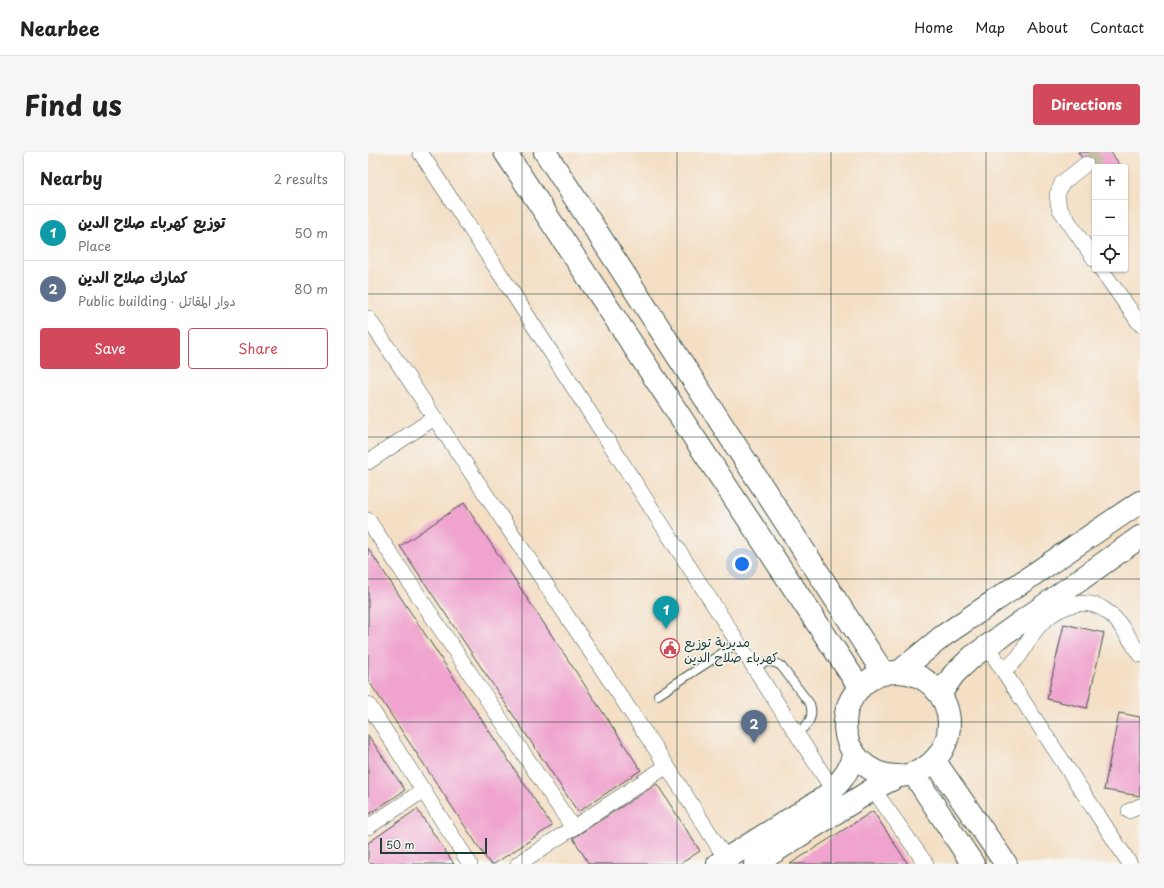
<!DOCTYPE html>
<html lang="en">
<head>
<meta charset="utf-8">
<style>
	:root { --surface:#fff; --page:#f6f6f6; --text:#222; --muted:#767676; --line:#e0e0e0; --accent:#d1495b }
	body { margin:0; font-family:"Playpen Sans","Playpen Sans Arabic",sans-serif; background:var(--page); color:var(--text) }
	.controls { position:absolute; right:12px; top:12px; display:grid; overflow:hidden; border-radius:4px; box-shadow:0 1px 3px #0004 }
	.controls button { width:36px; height:36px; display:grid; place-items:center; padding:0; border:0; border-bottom:1px solid var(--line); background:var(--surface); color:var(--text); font:20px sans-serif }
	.scale { position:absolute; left:12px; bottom:10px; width:107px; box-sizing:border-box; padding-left:4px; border:2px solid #1f3d34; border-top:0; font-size:11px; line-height:14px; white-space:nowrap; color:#1f3d34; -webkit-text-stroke:3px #f6f6f2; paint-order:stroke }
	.you { position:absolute; left:374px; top:412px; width:14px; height:14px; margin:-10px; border:3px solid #fff; border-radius:50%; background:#1a73e8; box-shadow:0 0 0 6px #1a73e833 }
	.badge { display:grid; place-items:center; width:26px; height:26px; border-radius:50%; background:var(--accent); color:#fff; font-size:13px; font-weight:700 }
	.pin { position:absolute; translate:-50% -33px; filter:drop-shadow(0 1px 2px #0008) }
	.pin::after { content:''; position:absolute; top:21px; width:14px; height:12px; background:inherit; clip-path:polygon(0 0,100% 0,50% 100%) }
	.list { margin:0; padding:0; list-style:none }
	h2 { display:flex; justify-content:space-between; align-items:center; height:52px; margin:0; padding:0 16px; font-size:17px }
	h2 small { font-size:13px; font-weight:400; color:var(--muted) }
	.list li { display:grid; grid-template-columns:26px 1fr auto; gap:12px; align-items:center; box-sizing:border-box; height:56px; padding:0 16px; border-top:1px solid var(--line) }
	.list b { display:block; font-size:15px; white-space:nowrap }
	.list p { margin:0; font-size:13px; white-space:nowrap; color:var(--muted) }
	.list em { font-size:13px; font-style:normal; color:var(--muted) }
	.actions { display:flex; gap:8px; padding:12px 16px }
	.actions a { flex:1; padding:9px 0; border:1px solid var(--accent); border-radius:4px; text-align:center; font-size:14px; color:var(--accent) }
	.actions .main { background:var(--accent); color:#fff }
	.icon { flex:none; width:22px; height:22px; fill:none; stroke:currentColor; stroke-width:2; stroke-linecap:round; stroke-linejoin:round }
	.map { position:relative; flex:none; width:772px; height:712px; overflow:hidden; border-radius:4px }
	header { display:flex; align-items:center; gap:24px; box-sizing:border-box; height:56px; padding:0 20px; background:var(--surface); border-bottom:1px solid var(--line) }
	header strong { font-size:19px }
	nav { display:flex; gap:22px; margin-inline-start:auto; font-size:14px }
	.intro { display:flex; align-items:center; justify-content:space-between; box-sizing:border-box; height:96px; padding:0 24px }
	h1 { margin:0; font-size:28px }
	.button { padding:10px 18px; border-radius:4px; background:var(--accent); color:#fff; font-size:14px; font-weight:700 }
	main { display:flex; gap:24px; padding:0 24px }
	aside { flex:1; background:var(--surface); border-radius:4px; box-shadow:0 1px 3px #0004 }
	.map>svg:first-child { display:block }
</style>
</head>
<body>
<header>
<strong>Nearbee</strong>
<nav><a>Home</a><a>Map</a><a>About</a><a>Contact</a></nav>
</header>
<div class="intro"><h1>Find us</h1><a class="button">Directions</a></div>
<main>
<aside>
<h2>Nearby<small>2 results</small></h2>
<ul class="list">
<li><span class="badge" style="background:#0f9aa8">1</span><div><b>توزيع كهرباء صلاح الدين</b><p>Place</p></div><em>50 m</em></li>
<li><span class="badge" style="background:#5c6f8a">2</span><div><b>كمارك صلاح الدين</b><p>Public building · دوار المقاتل</p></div><em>80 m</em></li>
</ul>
<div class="actions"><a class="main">Save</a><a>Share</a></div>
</aside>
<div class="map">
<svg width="772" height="712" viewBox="0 0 772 712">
	<rect width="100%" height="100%" fill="#f6f6f2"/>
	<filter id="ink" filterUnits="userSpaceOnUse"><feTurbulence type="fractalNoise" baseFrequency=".025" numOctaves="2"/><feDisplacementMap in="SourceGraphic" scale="8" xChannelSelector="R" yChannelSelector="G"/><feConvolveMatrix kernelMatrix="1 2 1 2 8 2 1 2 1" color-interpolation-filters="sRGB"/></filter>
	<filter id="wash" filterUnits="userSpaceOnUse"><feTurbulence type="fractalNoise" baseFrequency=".012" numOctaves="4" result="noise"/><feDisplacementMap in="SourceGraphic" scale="16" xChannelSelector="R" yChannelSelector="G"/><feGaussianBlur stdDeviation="0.9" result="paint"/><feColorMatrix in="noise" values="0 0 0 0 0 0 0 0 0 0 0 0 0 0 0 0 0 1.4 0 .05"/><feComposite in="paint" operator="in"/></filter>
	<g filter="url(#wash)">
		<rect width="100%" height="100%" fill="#f4dfc5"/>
		<g id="blocks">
			<path fill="#efa3ce" d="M710,0h33l10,15h-26v10z
				M96,351l177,267 -63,42 -178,-266z
				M0,396l184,278 -58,38h-4l-122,-184z
				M696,472l40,9 -17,75 -40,-9z
				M751,561l21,4v79l-36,-6z
				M0,583l37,55 -37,25z
				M289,632l43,67 -20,13h-91l-16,-26z
				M49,657l37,55h-86v-21z
				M505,659l35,53h-118z"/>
		</g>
	</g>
	<g filter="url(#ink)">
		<use href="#blocks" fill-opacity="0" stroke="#3f554a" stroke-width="1"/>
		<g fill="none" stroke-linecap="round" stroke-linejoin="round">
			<path stroke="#c9bfa8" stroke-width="15" stroke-dasharray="15 8" stroke-linecap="butt" d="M718,12l16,-12"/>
			<g stroke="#3f554a" stroke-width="10">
				<path id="lane" d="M387,516c9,-7 17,-8 26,-2l29,38c4,12 -1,23 -14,28
					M290,543l81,-53"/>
			</g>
			<g stroke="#3f554a" stroke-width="16">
				<path id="street" d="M52,0l92,140 321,498
					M718,12l-24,19 -5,12 2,13 36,52
					M733,117l39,55
					M0,166l299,448 59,93
					M0,310l66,-44
					M0,368l205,308
					M619,494l143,218
					M634,516l2,1c19,-11 19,-22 31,-38 17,-22 49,-39 74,-18 13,11 22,28 31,42
					M0,552l102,160
					M505,637l53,75
					M761,659l11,-5
					M0,675l56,-37
					M150,712l149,-98"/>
			</g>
			<g stroke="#3f554a" stroke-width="24">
				<path id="secondary" d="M531,520l44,-36 197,-134
					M572,542l14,-20 18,-17 168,-120
					M350,712l104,-65c16,-13 27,-26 32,-46
					M387,712l118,-75 26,-13"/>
			</g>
			<g stroke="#3f554a" stroke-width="24">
				<path id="primary" d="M137,0l355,536
					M177,0l339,522
					M477 572a52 52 0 1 1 104 0a52 52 0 1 1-104 0Z
					M566,608l72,104
					M545,621l60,91"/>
			</g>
			<use href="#lane" stroke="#fff" stroke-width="8"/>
			<use href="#street" stroke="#fff" stroke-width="15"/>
			<use href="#secondary" stroke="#fff" stroke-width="22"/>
			<use href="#primary" stroke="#fff" stroke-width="22"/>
		</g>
	</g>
	<path fill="none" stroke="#1f3d34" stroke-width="1" stroke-opacity="0.55" d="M154,0v712M309,0v712M463,0v712M618,0v712M0,142h772M0,285h772M0,427h772M0,570h772"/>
	<defs>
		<g id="civic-ring" transform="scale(1)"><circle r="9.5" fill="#f6f6f2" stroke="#d1495b" stroke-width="1.5"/><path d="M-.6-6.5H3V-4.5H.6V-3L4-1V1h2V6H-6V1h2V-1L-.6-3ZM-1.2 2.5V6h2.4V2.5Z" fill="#d1495b"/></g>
	</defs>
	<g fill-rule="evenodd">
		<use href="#civic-ring" x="302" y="496"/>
	</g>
	<g text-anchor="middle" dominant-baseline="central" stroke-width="3" stroke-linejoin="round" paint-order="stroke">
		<g font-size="13" fill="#1f3d34" stroke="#f6f6f2" text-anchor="start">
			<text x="316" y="489">مديرية توزيع<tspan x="316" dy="15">كهرباء صلاح الدين</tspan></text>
		</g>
	</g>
</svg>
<div class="controls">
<button>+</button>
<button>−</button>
<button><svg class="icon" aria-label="locate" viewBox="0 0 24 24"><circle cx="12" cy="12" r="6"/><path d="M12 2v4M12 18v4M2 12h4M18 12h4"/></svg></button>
</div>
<div class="scale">50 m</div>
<div class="you"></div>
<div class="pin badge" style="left:298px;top:477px;background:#0f9aa8">1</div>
<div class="pin badge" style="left:386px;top:591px;background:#5c6f8a">2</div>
</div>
</main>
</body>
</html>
